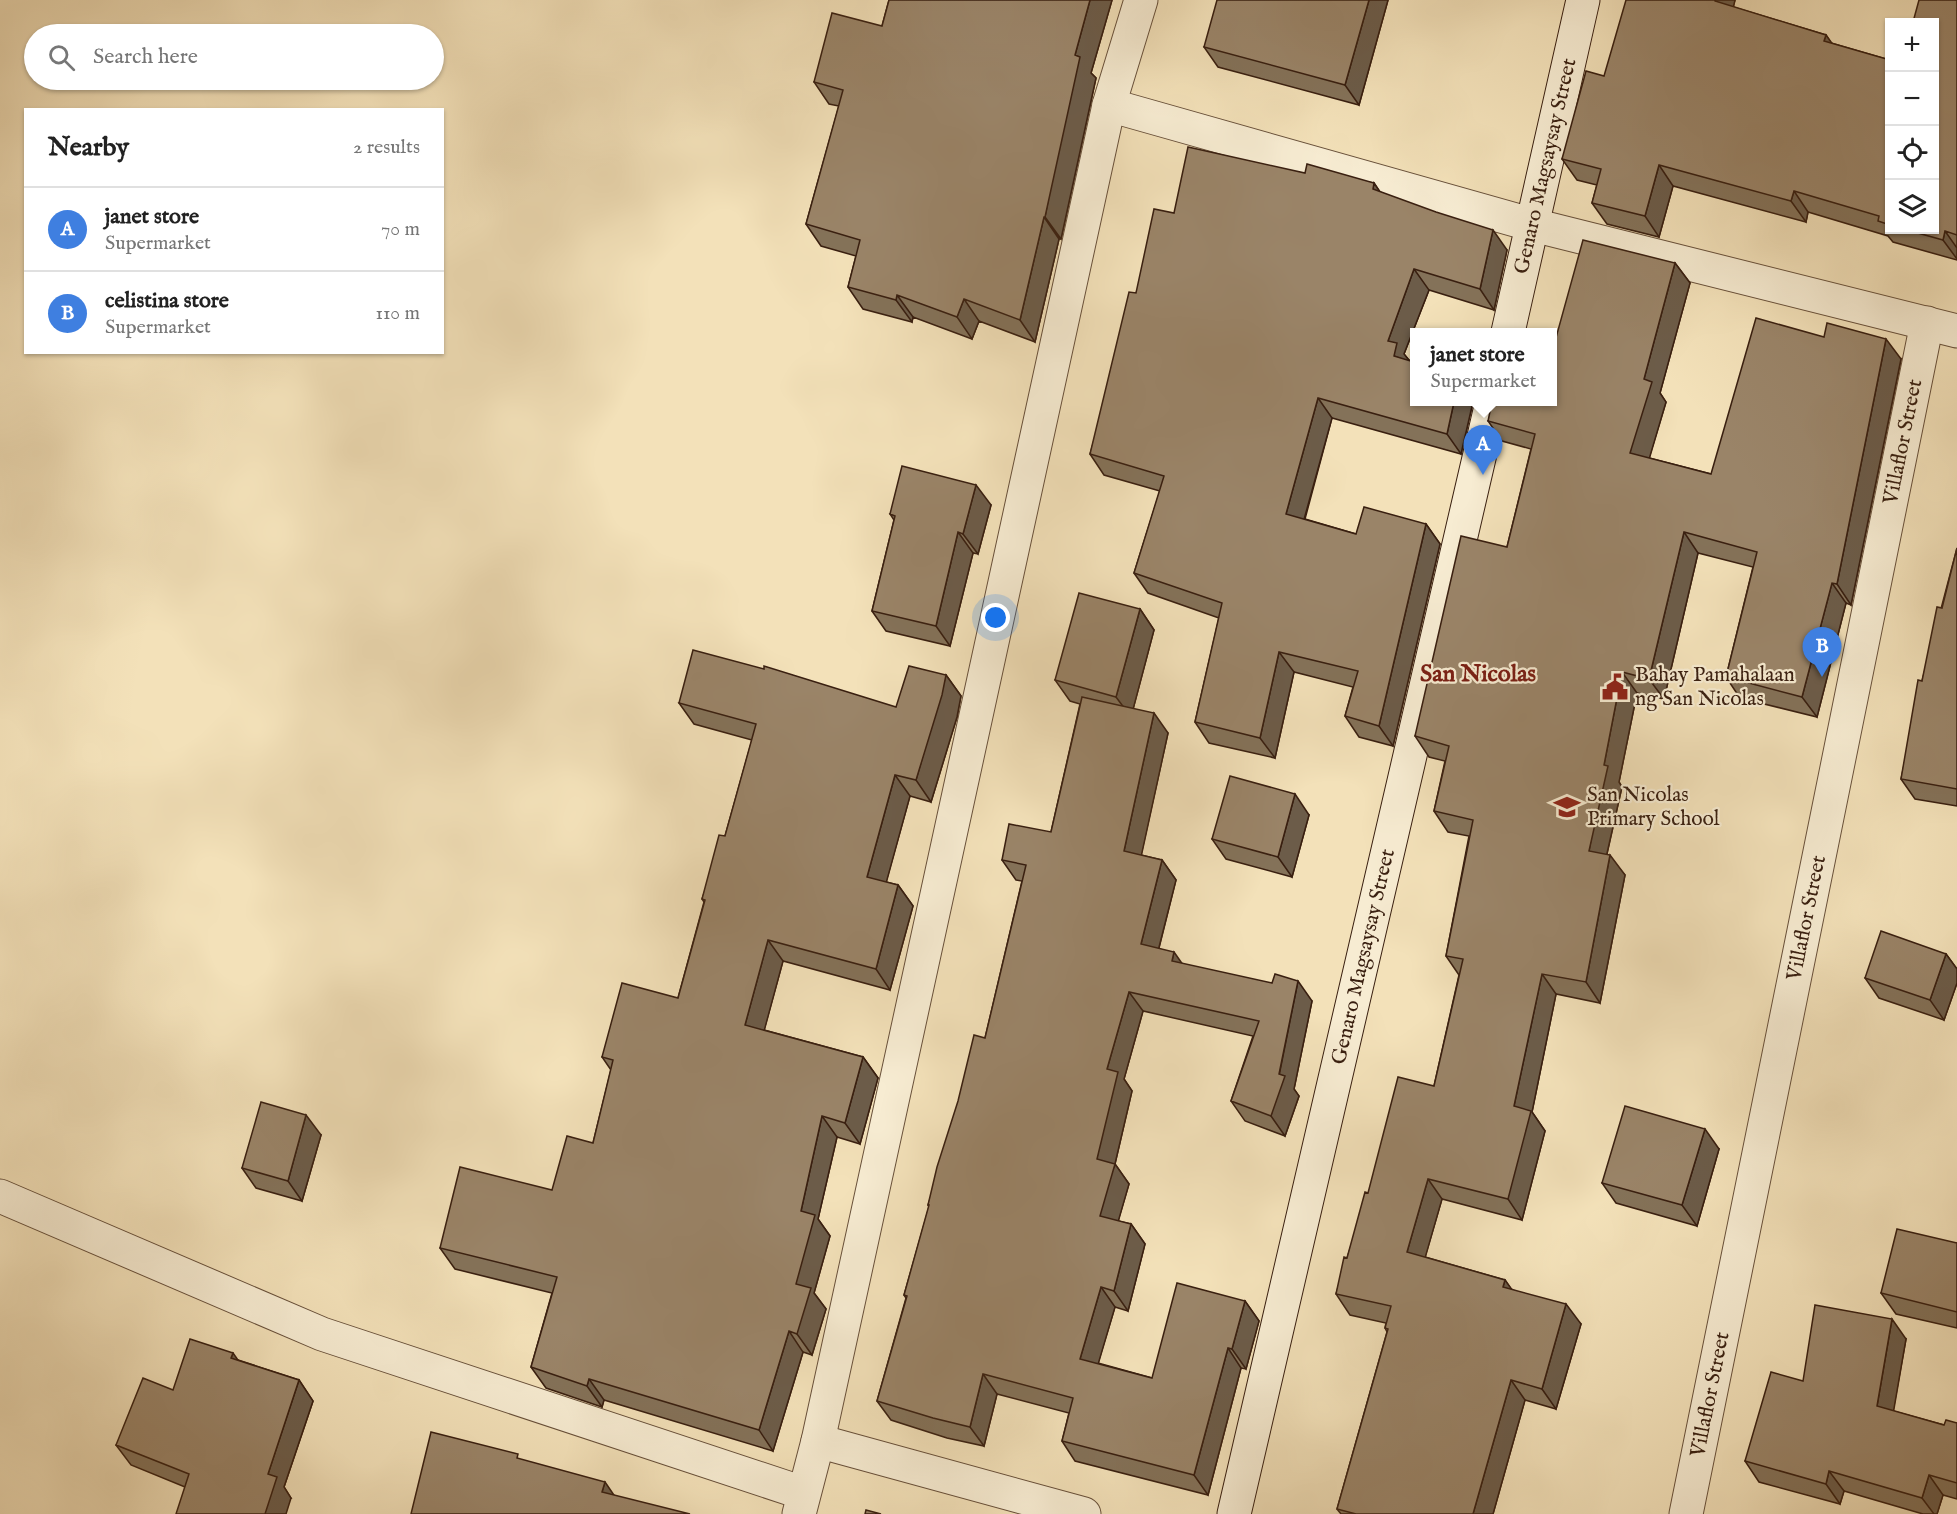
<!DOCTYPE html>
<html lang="en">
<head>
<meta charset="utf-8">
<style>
	:root { --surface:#fff; --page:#f2f2f2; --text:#222; --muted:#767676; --line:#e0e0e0; --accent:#1a73e8 }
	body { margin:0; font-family:"IM FELL English",serif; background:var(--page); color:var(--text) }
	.controls { position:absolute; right:18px; top:18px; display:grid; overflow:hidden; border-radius:0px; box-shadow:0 2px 4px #0004 }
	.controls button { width:54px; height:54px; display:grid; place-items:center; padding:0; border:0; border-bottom:2px solid var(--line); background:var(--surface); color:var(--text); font:30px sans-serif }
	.you { position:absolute; left:996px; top:618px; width:21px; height:21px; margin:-15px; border:4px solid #fff; border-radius:50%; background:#1a73e8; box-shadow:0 0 0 9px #1a73e833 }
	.badge { display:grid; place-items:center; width:39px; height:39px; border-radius:50%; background:var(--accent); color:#fff; font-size:20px; font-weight:700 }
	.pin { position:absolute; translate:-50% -50px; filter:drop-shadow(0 2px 3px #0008) }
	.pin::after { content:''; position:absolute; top:32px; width:21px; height:18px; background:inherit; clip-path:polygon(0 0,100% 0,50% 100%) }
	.popup { position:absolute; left:1410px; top:328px; width:147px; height:78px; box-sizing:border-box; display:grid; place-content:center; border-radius:0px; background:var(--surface); filter:drop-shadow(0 2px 4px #0005); font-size:20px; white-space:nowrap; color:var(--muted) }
	.popup b { font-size:22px; color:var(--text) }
	.popup::after { content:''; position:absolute; left:50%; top:100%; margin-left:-12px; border:12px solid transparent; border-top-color:var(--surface) }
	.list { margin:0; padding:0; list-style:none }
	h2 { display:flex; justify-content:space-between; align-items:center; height:78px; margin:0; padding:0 24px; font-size:26px }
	h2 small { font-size:20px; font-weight:400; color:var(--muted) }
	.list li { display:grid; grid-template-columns:39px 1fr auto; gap:18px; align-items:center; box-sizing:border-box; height:84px; padding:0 24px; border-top:2px solid var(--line) }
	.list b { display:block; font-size:22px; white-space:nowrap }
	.list p { margin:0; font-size:20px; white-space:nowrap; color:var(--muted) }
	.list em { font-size:20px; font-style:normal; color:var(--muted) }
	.icon { flex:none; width:33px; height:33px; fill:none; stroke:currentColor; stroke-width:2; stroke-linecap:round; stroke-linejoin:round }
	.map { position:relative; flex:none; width:1957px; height:1514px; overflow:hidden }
	.search { position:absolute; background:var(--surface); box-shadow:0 2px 4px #0004; left:24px; top:24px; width:420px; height:66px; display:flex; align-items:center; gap:15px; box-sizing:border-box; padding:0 21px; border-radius:33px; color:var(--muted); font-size:22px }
	.panel { position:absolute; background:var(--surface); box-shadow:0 2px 4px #0004; left:24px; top:108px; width:420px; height:246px; border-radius:0px }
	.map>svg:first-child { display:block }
</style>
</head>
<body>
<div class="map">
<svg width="1957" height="1514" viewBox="0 0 1957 1514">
	<rect width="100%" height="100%" fill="#f3e1b9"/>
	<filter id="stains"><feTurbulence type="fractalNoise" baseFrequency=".00333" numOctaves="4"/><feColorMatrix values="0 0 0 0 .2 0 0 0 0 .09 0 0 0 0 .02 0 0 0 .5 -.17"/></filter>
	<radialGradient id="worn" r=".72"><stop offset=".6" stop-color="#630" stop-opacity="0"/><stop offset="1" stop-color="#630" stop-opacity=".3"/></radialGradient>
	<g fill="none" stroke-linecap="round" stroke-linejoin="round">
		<g stroke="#68503a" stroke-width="35">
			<g id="street">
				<path d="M1109,105l424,120 424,106"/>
				<path d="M0,1196l322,138 481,159"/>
				<path d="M818,1441l266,73"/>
				<path d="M799,1514l19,-73 291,-1336 32,-105"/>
				<path id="s1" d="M1686,1514l241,-1191"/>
			</g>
		</g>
		<g stroke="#391f10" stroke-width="35">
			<g id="secondary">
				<path id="s2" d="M1508,332l75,-332"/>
				<path id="s3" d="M1234,1514l258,-1112"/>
			</g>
		</g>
		<use href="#street" stroke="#f7ecd2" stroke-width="33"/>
		<use href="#secondary" stroke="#f7ecd2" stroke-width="33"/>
	</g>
	<path fill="#847259" stroke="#391f10" stroke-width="1.5" d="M889,0h223l-21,73 5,5 -35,161h-2l-24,103 -56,-21 -7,18 -59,-22 -1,5 -49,-13 -15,-22 8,-31 -35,-10 -15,-22 33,-118 -10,-2 -15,-22 68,-56z
		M1388,0l-29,105 -141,-38 -14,-20z
		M1735,0l-2,7 93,28 5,8 59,17v170h45l22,-230v260l-64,-18 -5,-6 -80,-24 -2,10 -133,-36 -14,51 -52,-13 -15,-21 5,-18 -20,-5 -15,-21 42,-83z
		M1305,173l69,10 6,9 127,58 -13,60 -65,-20 -25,64 5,6 64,42 -12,52 -129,-36 -27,101 51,15 70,-10 14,20 -47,202 -34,-9 -14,-21 8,-29 -59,-15 -19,86 -66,-15 -14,-21 24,-104 -71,-25 -14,-20 26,-82 -56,-16 -14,-21 46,-161 38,-80z
		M1675,263l15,20 -30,110 6,9 -17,56 62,16 190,-115 -50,246 -5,-2 -29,114 -77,-19 -14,-21 27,-110 -55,-14 -34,146 -27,-6 -18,89 3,5 -15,67 18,21 -25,128 -44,-9 -24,118 13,19 -23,89 -80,-21 -17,58 80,23 6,9 70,35 -25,85 -31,-9 -32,114h-152l-4,-5 50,-177 -2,-4 1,-5 -36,-8 -14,-21 11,-36 21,-65 66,-107 25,-111 -13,-19 23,-120 -21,-4 -14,-21 11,-50 -16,-4 -14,-21 92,-189 24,-98 -29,-8 -14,-20 64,-19z
		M991,505l-13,49 -5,-1 -23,93 -64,-15 -14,-20 22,-91 -4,-6z
		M1957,548v258l-42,-7 -14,-20 21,-98z
		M1140,609l14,21 -21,79 35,24 -27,122 21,5 14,20 -17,68 23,16 130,37 -18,88 5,7 -14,40 -40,-15 -14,-20 22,-65 -110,-25 -19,68 8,12 -17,73 14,20 -11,37 13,3 14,20 -17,67 -13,-4 -17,56 54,15 93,-77 14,20 -13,48 -5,-1 -33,127 -133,-34 -13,-20 7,-28 -72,-19 -13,52 -37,-8 -56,-18 -14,-19 29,-103 -2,-3 25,-88 -1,-2 57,-167 37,-157 -6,-1 -14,-20 49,-28 29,-128 -10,-3 -15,-21z
		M946,675l15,21 -4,21 -26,85 -21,-6 -24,86 12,3 15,21 -23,84 -107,-29 -19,69 99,27 15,21 -18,66 -23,-7 -19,82 12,17 -16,57 12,16 -14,46 -9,-3 -30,99 -169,-51 -2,7 -56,-19 -15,-21 21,-74 -97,-24 -15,-21 112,-58 41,-47 18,-73 -9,-13 76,-59 26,-96 -2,-3 23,-63 27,-96 -58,-16 -15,-21 217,4z
		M1309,815l-17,62 -66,-18 -14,-20z
		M1946,954l11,15v14l-13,37 -65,-22 -14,-20z
		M321,1135l-19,66 -46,-13 -14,-20z
		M1719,1149l-22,77 -81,-23 -14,-20z
		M1957,1243v85l-61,-14 -15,-21z
		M1906,1339l-13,72 51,14 13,-2v76l-14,-4 -6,19h-14l-79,-23 -4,13 -81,-22 -14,-21 58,-80z
		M238,1360l61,20 14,21 -29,86 7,11 -106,-11 -54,-22 -15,-20 57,-55z"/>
	<path fill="#6c5c49" stroke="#391f10" stroke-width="1.5" d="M1090,0h22l-21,73 5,5 -35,161 -16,-22 30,-162z
		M1369,0h19l-29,105 -14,-20z
		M1715,0h20l-5,22 -15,-21z
		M1826,35l15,21 -17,-15z
		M1659,165l14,21 -14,51 -14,-21z
		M1374,183l14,21 -15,-15z
		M1794,191l14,21 -2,10 -15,-21z
		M1044,217l15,22 -24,103 -15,-22z
		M1493,230l14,20 -13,60 -14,-21z
		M1945,231l12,17v11l-14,-19z
		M1675,263l15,20 -30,110 6,9 -21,71 -15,-20 14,-74z
		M1414,269l15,21 -25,64 7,9 -17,-7 -6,-15z
		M897,295l16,22 -1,5 -16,-22z
		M964,299l15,22 -7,18 -15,-22z
		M1886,339l15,20 -50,246 -14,-21z
		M1318,398l14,20 -32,116 -14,-20z
		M1454,402h19l-12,52 -14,-20z
		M976,485l15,20 -13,49 -15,-20z
		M1426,524l14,20 -47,202 -14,-20z
		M958,532l15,21 -23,93 -14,-20z
		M1684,532l14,21 -34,146 -15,-20z
		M1832,583l14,20 -29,114 -15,-20z
		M1140,609l14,21 -23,87 -15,-20z
		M1279,652l15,20 -19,86 -15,-20z
		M1622,672l15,21 -18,89 3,5 -19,84 -14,-20 15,-86z
		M946,675l15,21 -4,21 -26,85 -15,-22z
		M1154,713l14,20 -30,138 -14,-20z
		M895,775l15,21 -28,102 -15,-21z
		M1295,794l14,21 -17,62 -14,-20z
		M1610,855l15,20 -25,128 -14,-21z
		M1162,860l14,20 -21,83 -14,-19z
		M898,885l15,21 -23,84 -14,-21z
		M768,940l15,21 -23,85 -15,-21z
		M1174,952l14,20 -16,-11z
		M1946,954l11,15v14l-13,37 -14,-20z
		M1542,974l14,20 -24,118 13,19 -23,89 -14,-21 6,-93z
		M1298,981l14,20 -18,88 5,7 -14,40 -14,-20z
		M1129,992l14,19 -19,68 8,12 -18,77 1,-4 14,20 -15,52 -14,-20 -3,-57 10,-90z
		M863,1057l15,21 -18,66 -15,-21z
		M306,1115l15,20 -19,66 -14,-20z
		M822,1116l15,21 -19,82 12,17 -16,57 12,16 -14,46 -15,-21 -1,-50 5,-73z
		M1705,1129l14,20 -22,77 -15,-21z
		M1428,1179l14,20 -21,73 -14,-20z
		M1131,1224l14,20 -17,67 -14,-20z
		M1505,1280l15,21 -17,-14z
		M1101,1287l14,20 -21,71 -14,-19z
		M1245,1301l14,20 -13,48 -14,-20z
		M1566,1304l15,20 -25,85 -14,-20z
		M1892,1319l14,20 -15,87 -14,-20z
		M789,1331l14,21 -30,99 -14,-21z
		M1228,1348l13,20 -33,127 -14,-20z
		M233,1353l14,20 -16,-15z
		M983,1374l14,20 -13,52 -14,-19z
		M589,1379l15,21 -2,7 -15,-21z
		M299,1380l14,21 -29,86 7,11 -5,16h-21l3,-40z
		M1511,1380l14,20 -32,114h-20z
		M1829,1471l15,20 -4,13 -14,-20z
		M1929,1475l14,20 -6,19h-3l-12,-16z
		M605,1482l15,22 -18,-12z"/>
	<path fill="#9a8468" stroke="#391f10" stroke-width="1.5" d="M889,0h201l-15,55 5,2 -35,160h-1l-24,103 -56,-21 -7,18 -60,-22 -1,5 -48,-13 12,-47 -54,-16 37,-134 -29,-8 18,-69 50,13z
		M1217,0h152l-24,85 -141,-38z
		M1626,0h89v1l111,34 -2,6 66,19v165l-12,-4 1,-5 -85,-25 -3,10 -132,-36 -14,51 -53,-13 9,-34 -39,-10 24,-88 18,5z
		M1919,0h38v235l-12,-4 -2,9 -36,-10h28v-208h-22z
		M1188,147l117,26 2,-9 67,19 -1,6 63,23 57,18 -13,59 -66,-20 -26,72 9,2 -3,13 20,6v40h40l-7,32 -129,-36 -32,116 70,20 8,-27 62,17 -47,202 -34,-10 13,-45 -79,-19 -19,86 -65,-16 27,-119 -88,-30 30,-97 -74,-22 39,-162 7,1 18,-84 20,4z
		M1583,240l92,23 -31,116 8,3 -22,71 81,21 45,-156 68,19 3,-14 59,16 -49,245 -5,-1 -30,114 -76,-20 31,-125 -73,-20 -35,147 -27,-7 -18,93 4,1 -19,85 21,4 -24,127 -44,-8 -28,132 17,5 -23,88 -80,-20 -21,73 98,28 -2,7 63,17 -24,85 -31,-9 -38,134h-117l-19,-5 51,-180 -3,-1 6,-22 -55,-12 8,-37 3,1 18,-66 3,1 30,-116 36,9 29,-127 -17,-3 27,-136 -39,-9 15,-65 -34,-10 46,-200 46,11 28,-113 -47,-13 4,-19h60v-50z
		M902,466l74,19 -13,49 -5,-2 -22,94 -64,-15 23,-95 -5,-2z
		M1957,548v241l-56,-10 17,-99 4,1 15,-74 5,1z
		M1079,593l61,16 -24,88 -61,-17z
		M693,650l71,19v-3l132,41 13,-41 37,9 -4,20 -26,85 -21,-5 -28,102 31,8 -22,84 -108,-29 -23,85 118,32 -18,66 -23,-7 -21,95 14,4 -19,69 15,4 -14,46 -8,-3 -30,99 -170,-51 -2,7 -56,-19 26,-90 -117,-29 20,-81 92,23 15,-54 26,7 20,-83 -11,-3 20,-74 56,15 27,-98 -3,-1 17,-64 6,1 31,-112 -77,-21z
		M1082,697l72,16 -30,138 38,9 -21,84 33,8 -2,9 100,22 3,-9 23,7 -19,93 6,2 -14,40 -40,-15 28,-80 -130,-29 -22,77 11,3 -21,87 18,5 -15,52 31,8 -17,67 -13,-4 -21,72 72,19 25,-95 68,18 -13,48 -4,-1 -34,127 -132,-34 11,-43 -90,-24 -13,53 -37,-9 -56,-17 30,-105 -3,-1 25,-90h-1l9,-38 21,-66 16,-66 11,3 41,-173 -24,-5 7,-36 42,8z
		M1230,776l65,18 -17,63 -66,-18z
		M1881,931l65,23 -16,46 -65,-22z
		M261,1102l45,13 -18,66 -46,-13z
		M1625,1106l80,23 -23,76 -80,-22z
		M1897,1229l60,14v69l-76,-19z
		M1815,1305l77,14 -15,87 67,19 2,-5 11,3v60l-28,-8 -7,23 -93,-27 -3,13 -81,-23 26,-89 32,9z
		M190,1339l43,14 -2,5 68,22 -31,94 9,3 -12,37h-89l13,-40 -73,-29 27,-67 30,12z
		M431,1432l87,22 -1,4 88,24 -3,10 88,22h-279z
		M866,1510l15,4h-16z"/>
	<defs>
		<g id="civic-bare" transform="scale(2.07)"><path d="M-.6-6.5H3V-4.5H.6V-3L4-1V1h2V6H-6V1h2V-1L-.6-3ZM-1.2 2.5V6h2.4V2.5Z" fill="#8f2418" stroke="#f7ecd2" stroke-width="2.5" paint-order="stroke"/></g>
		<g id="school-bare" transform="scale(2.07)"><path d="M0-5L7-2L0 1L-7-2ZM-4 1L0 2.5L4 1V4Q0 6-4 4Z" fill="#8f2418" stroke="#f7ecd2" stroke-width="2.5" paint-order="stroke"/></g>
	</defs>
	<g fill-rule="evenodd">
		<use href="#civic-bare" x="1615" y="687"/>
		<use href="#school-bare" x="1567" y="807"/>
	</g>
	<g text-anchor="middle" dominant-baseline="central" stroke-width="4.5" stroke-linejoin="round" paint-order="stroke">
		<g font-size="21" fill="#391f10" stroke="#f7ecd2">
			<text stroke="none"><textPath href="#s2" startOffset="170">Genaro Magsaysay Street</textPath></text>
			<text stroke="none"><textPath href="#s1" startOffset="1094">Villaflor Street</textPath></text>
			<text stroke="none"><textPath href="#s1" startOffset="608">Villaflor Street</textPath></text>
			<text stroke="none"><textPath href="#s3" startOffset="572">Genaro Magsaysay Street</textPath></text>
			<text stroke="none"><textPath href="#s1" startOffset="122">Villaflor Street</textPath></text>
		</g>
		<g font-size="21" fill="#391f10" stroke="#f7ecd2" text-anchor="start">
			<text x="1635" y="675">Bahay Pamahalaan<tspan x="1635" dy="24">ng San Nicolas</tspan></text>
			<text x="1587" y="795">San Nicolas<tspan x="1587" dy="24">Primary School</tspan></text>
		</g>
		<g font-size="24" font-weight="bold" fill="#7a1f14" stroke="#f7ecd2">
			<text x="1478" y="674">San Nicolas</text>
		</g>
	</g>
	<rect width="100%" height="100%" filter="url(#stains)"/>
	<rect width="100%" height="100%" fill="url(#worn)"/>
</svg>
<div class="controls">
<button>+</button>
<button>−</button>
<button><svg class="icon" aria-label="locate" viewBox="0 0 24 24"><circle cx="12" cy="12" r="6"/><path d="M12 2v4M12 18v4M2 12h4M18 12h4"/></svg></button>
<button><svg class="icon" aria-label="layers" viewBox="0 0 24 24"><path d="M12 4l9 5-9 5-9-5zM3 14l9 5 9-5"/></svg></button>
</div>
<div class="you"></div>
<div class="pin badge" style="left:1483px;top:475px;background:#3f7fe0">A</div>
<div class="popup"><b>janet store</b>Supermarket</div>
<div class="pin badge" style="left:1822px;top:677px;background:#3f7fe0">B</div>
<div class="search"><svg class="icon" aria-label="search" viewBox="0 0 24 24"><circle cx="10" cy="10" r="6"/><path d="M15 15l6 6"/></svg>Search here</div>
<section class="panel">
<h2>Nearby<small>2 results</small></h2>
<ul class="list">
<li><span class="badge" style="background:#3f7fe0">A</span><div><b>janet store</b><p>Supermarket</p></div><em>70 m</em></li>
<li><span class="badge" style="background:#3f7fe0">B</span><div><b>celistina store</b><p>Supermarket</p></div><em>110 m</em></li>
</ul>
</section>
</div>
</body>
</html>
